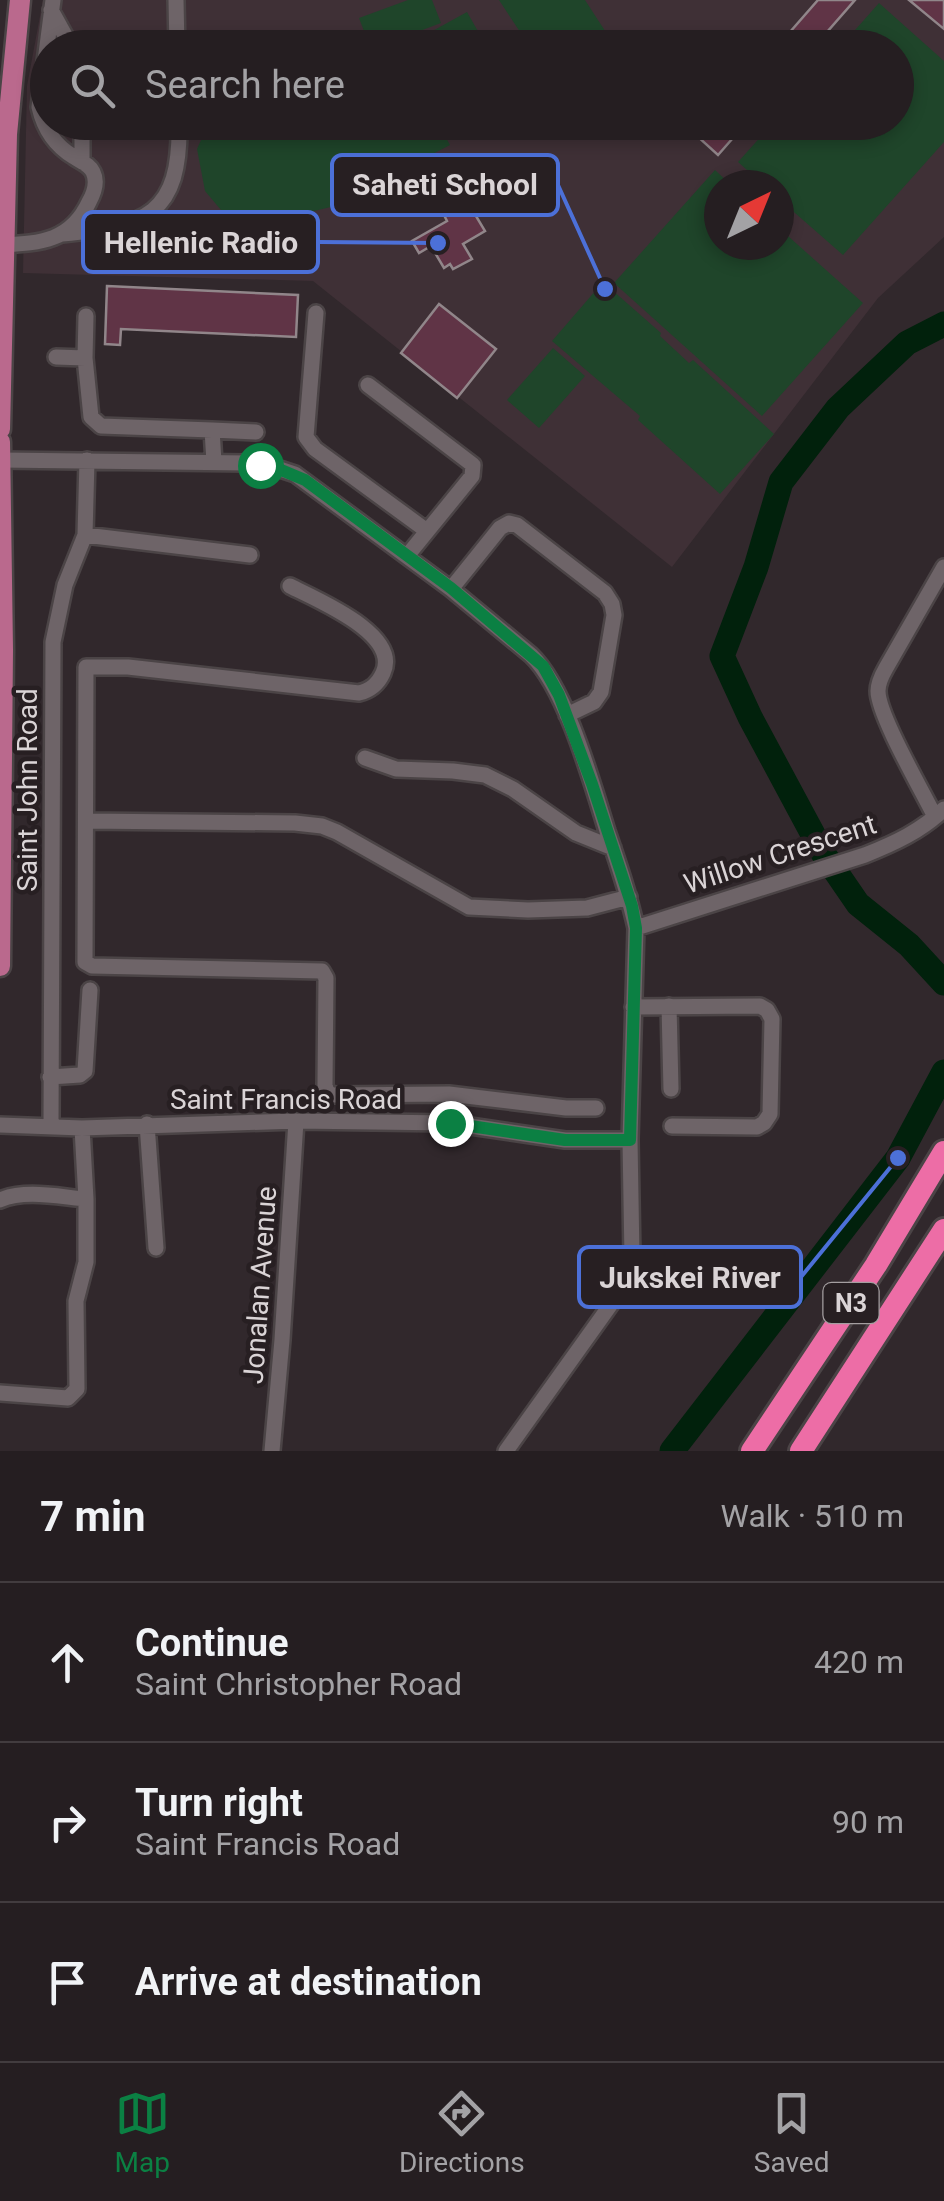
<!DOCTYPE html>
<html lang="en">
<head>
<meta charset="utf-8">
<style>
	:root { --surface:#251e21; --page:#2d272a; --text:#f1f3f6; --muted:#a3a2a5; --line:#423c3f; --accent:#0b8043 }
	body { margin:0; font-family:Roboto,sans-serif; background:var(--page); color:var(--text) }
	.compass { position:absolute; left:704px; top:170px; width:90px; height:90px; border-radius:50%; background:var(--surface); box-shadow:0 5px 15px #0003; rotate:43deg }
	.stop { position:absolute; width:30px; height:30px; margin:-22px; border:8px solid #0b8043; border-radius:50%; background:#fff }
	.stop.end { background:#0b8043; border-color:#fff; box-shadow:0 2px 10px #0008 }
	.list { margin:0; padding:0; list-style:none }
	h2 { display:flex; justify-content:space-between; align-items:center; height:130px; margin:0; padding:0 40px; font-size:42px }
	h2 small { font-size:32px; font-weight:400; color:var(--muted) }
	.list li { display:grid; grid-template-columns:65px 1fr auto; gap:30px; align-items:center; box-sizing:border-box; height:160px; padding:0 40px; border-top:2px solid var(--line) }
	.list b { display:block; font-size:38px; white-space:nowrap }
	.list p { margin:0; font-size:32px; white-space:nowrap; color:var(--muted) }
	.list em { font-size:32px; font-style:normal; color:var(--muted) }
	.icon { flex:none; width:55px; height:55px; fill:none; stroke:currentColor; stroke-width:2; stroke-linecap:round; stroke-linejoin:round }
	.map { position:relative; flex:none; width:944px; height:1451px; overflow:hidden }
	.search { position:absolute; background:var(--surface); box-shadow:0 5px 15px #0003; left:30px; right:30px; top:30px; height:110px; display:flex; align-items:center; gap:25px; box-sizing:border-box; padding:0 35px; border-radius:55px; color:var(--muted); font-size:38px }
	.sheet { height:610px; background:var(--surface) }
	nav { display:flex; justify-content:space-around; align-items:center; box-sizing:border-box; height:140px; border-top:2px solid var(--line); background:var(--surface); font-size:28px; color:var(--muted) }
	nav a { display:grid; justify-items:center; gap:5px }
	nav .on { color:var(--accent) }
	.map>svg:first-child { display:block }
</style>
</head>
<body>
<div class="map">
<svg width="944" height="1451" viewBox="0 0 944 1451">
	<rect width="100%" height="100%" fill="#31282c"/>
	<path fill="#3f3036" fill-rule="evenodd" d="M43,0h901v237l-66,61 -206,269 -359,-286 -290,-8 4,-187zM48,48h848v74h-848zM719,185h60v60h-60z"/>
	<path fill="#1f452a" d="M408,0h24l9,23 -64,24h-7l-11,-29z
		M499,0h86l24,37 -18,10h-61z
		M879,3l65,58v81l-101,113 -64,-56v-14h-15l-26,-23 35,-39 123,-1v-74l-56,-1z
		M467,12l20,35h-78l-2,-2z
		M209,122l229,1 12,22 -119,62 -94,22 -32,-38 -8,-42z
		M715,170l16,15h-12v60h60v-17l84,75 -101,113 -148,-133z
		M603,282l58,51 -1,3 29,27 4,-3 81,74 -54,60 -82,-74 2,-4 -88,-75z
		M553,348l32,28 -46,52 -32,-28z"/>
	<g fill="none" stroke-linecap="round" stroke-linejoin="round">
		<path stroke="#01210c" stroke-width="25" d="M944,324l-37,19 -69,65 -57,74 -25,85 -34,89 28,61 73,136 35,51 51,41 35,38
			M672,1451l226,-293 46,-86"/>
	</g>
	<path fill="#603446" stroke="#91868a" stroke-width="2.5" d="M818,0h37l-42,48h-37z
		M909,0h35v29z
		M709,122h38l-29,33 -21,-19z
		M467,201l18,30 -22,13 9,15 -19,10 -3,-5 -6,4 -13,-22 -12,7 -7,-12 35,-20 -3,-6z
		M107,286l191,9 -2,42 -175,-8 -1,16 -15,-1z
		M439,304l57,45 -39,49 -56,-45z"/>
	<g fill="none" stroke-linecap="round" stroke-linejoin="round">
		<g stroke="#4b4446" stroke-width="20">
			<path id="minor" d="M176,0l1,48
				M51,10l21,38
				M82,122v40
				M62,234c84,-8 119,-18 117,-112
				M3,245c38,-2 68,-4 86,-43 5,-9 9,-20 4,-30 -4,-8 -12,-10 -19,-15 -20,-12 -30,-28 -35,-50l14,-107
				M316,313l-10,124 9,12 112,82
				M86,316l-1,42 6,59 10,9 111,4 2,32
				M56,357l29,1
				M368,385l105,80 -1,11 -65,80
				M212,430l44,2
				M0,460l247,3 27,4 21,7 156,115 80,66c35,33 61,128 76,176 11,32 22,64 29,97l-6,212 2,118 -2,13 -11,22 -113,158
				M85,535l165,20
				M290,586c27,14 111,48 93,87 -5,11 -12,17 -24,20l-231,-26h-42l-1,295 7,4 230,5 4,7 -1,107 2,7 5,3 117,-1 117,14h30
				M451,589l49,-61 9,-5 8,2 88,68 7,11 2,11 -13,77 -7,10 -27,13
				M365,758l31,11 57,2 32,4 28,14 63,44 37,15
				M935,817c-12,-25 -57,-102 -57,-126 0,-8 4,-16 8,-23l58,-101
				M86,821l209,2 27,3 15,6 132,75 59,3 59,-2 42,-11
				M636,928l229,-73c30,-12 56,-24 79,-46
				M669,1006l2,83
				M633,1007l127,-1 7,4 5,9 -2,95 -6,9 -7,4 -85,-1
				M50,1077l30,-2 5,-4 5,-81
				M147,1124l9,124
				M0,1125l82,3 214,-7 154,2 115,17h65
				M51,1126l2,-484 12,-57 20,-50 2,-75
				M0,1200c25,-11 60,-3 86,-1
				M0,1393l68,5 9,-9 -1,-88 10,-39v-63l-4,-71
				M272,1451l10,-111 14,-219"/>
		</g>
		<g stroke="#4b4446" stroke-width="25">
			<path id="major" d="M0,429l7,-295 13,-134
				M0,442l3,208 -3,316"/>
		</g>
		<g stroke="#4b4446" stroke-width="28">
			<path id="highway" d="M752,1451l124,-186 68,-113
				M801,1451l143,-221"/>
		</g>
		<use href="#minor" stroke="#6e6468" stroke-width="15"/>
		<use href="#major" stroke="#ba698d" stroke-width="20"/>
		<use href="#highway" stroke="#ed6da6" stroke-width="22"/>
	</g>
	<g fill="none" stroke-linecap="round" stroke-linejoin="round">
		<path stroke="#0b8043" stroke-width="12" d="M260,465l14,2 31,13 146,108 92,78 16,29 33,89 40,122 4,22 -6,212h-65l-115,-17"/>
	</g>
	<g text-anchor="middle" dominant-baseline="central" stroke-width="9" stroke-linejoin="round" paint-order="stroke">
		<rect fill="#271f22" stroke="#a49ea0" stroke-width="2.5" x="823.5" y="1283" width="55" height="40" rx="8"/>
		<g font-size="25" font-weight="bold" fill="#dad4d6">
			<text x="851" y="1303">N3</text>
		</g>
		<g font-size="28" fill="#dad4d6" stroke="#271f22">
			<text transform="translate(27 790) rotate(-90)">Saint John Road</text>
			<text transform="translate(780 854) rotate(-18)">Willow Crescent</text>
			<text x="286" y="1099">Saint Francis Road</text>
			<text transform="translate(260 1285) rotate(-86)">Jonalan Avenue</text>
		</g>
	</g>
	<path fill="none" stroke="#4c70d8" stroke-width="4" d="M605 289L558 185M438 243L318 242M898 1158L801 1277"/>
	<g fill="#4c70d8" stroke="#271f22" stroke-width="4">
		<circle cx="605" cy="289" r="10"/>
		<circle cx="438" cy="243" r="10"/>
		<circle cx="898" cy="1158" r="10"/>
	</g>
	<g fill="#271f22" stroke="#4c70d8" stroke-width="4">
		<rect x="332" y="155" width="226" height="60" rx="10"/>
		<rect x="83" y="212" width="235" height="60" rx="10"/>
		<rect x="579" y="1247" width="222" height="60" rx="10"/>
	</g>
	<g font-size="30" text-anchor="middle" font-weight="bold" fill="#dad4d6">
		<text x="445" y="195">Saheti School</text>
		<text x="201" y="253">Hellenic Radio</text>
		<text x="690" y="1288">Jukskei River</text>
	</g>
</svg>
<svg class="compass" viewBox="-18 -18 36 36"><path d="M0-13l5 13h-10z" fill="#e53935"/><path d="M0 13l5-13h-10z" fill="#a3a2a5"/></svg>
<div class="stop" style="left:260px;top:465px"></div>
<div class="stop end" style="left:450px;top:1123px"></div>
<div class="search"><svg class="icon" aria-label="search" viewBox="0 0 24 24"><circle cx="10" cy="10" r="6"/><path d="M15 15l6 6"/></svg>Search here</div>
</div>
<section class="sheet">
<h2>7 min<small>Walk · 510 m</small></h2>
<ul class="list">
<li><svg class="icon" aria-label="ahead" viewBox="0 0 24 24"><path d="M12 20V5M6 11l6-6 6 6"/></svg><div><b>Continue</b><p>Saint Christopher Road</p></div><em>420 m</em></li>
<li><svg class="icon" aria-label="right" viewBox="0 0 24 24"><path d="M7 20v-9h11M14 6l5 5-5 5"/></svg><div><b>Turn right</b><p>Saint Francis Road</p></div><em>90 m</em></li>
<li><svg class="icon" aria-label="arrive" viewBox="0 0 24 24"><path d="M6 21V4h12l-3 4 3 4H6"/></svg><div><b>Arrive at destination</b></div></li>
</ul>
</section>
<nav>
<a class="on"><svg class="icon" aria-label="map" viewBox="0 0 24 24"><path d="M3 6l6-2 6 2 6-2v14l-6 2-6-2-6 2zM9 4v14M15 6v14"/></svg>Map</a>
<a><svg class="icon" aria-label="directions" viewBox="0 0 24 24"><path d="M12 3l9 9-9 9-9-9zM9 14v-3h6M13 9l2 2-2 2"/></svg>Directions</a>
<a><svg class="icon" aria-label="saved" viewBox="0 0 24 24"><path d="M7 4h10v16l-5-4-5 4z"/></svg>Saved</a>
</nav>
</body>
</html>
